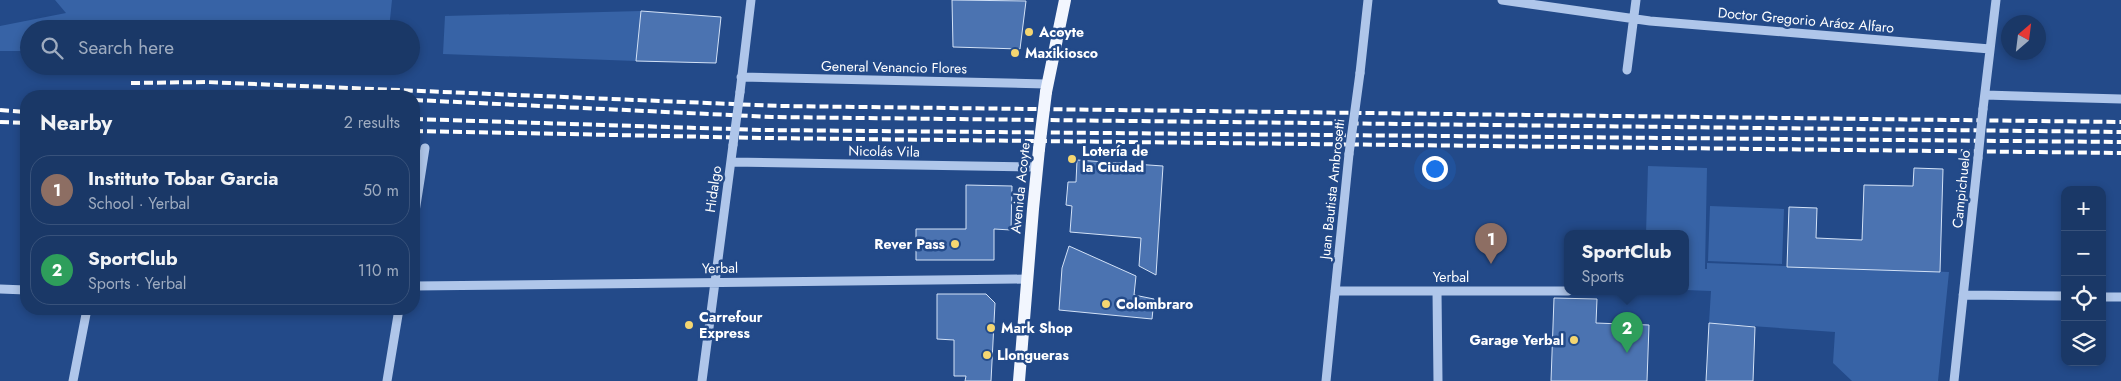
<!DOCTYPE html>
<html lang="en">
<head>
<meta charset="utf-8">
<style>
	:root { --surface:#1a3867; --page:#274370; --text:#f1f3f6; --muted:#9facc0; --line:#38527b; --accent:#f5d671 }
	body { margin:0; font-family:Jost,sans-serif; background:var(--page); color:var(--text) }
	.controls { position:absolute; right:15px; bottom:15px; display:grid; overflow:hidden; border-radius:10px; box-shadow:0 2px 8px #0003 }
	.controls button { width:45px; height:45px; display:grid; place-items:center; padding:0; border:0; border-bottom:1px solid var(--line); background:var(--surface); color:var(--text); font:25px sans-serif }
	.compass { position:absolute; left:2001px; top:15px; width:45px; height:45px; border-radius:50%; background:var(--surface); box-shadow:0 2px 8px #0003; rotate:28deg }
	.you { position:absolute; left:1434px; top:168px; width:18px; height:18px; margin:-12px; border:4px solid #fff; border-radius:50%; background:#1a73e8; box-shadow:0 0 0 8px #1a73e833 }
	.badge { display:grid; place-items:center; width:32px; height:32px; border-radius:50%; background:var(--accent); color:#fff; font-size:16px; font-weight:700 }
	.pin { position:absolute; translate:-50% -41px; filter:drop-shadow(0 1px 2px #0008) }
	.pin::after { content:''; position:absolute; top:26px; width:18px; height:15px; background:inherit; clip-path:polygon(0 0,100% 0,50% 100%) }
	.popup { position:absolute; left:1564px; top:230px; width:125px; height:65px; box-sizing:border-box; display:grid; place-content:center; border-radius:10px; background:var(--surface); filter:drop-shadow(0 1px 4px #0005); font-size:16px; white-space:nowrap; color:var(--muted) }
	.popup b { font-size:19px; color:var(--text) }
	.popup::after { content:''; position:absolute; left:50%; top:100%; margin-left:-10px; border:10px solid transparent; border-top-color:var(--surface) }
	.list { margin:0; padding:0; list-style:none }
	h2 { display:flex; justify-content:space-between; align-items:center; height:65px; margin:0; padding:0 20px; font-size:21px }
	h2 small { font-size:16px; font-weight:400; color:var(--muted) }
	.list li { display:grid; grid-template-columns:32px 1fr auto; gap:15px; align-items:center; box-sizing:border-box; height:70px; margin:0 10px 10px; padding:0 10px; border:1px solid var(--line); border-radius:20px }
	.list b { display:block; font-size:19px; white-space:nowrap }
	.list p { margin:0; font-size:16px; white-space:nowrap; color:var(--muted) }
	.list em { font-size:16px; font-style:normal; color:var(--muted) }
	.icon { flex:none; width:28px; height:28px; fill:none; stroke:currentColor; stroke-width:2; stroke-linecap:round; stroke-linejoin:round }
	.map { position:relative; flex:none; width:2121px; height:381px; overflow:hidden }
	.search { position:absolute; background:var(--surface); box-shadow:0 2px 8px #0003; left:20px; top:20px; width:400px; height:55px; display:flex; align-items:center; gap:12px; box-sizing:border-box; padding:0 18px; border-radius:28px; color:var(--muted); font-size:19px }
	.panel { position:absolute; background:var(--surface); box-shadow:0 2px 8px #0003; left:20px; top:90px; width:400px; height:225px; border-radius:20px }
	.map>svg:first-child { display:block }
</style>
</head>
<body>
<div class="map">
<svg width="2121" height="381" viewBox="0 0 2121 381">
	<rect width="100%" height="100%" fill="#234a89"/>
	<path fill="#3763a6" d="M55,0h337l-3,29h-360v22h-29v-25l66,-13z
		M641,11l-5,50 -193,-7 2,-38z
		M1648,166l59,2 -2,101h2v-6l242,9 -11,109h-86l-19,-18 2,-31 -126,-9 2,-32 -25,-1v-56h-40z
		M1710,206l74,3 -2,55 -74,-3z"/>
	<path fill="#4b73b1" stroke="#d3e2f7" d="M952,0l74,1 -6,48 -67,-2z
		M641,11l80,6 -5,46 -80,-2z
		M1077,160l86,6 -7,109 -17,-9 2,-28 -71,-6 2,-26 -6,-1 2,-23h8z
		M1914,168l29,1 -3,103 -153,-5 2,-60 28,1 -1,30 46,2 2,-55 49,1z
		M966,185l46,1 -1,44 -17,-1v31h-78v-31h50z
		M1069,246l67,30 -2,19 20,4 -2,20 -93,-9 3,-42z
		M937,294h49l9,9 -4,78h-26l1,-5h-12v-36l-17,-1z
		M1554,298l43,1 -1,24 53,2 -2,56h-96z
		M1709,323l46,4 -2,54h-47z"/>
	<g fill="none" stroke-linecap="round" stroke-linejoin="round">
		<path stroke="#afc6ea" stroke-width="9" d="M1502,0l148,21 340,28
			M1627,70l9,-70
			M1360,73l8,-73
			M741,77l305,7
			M740,92l11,-92
			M1985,95l136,4
			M1983,109l13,-109
			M731,162l306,5
			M414,218l11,-70
			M414,286l613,-7
			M0,289l26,1
			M1335,291h233
			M1437,291l1,90
			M1963,295l102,1
			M2102,297h19
			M73,381l14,-72
			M387,381l12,-72
			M702,381l31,-236
			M1326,381l23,-227
			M1954,381l24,-223"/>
		<path stroke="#f2f6fe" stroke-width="12" d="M1046,92l19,-92
			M1019,381l14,-172 6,-60"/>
		<path stroke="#fff" stroke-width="4" stroke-dasharray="9 4" stroke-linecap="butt" d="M131,83l75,-1 574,24 1341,16
			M104,96l104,-4 133,4
			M414,100l358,17 1349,15
			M0,110l26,2
			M414,119l349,11 1358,12
			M0,122l26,1
			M414,131l351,7 1356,15"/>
		<path stroke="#afc6ea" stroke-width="9" d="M733,145l7,-53
			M1349,154l11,-81
			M1978,158l5,-49"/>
		<path stroke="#f2f6fe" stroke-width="12" d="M1039,149l7,-57"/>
	</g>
	<g fill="#f5d671" stroke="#234a89" stroke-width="2">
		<circle cx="1029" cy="32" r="5"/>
		<circle cx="1015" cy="53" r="5"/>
		<circle cx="1072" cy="159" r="5"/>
		<circle cx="955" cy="244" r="5"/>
		<circle cx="1106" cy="304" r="5"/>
		<circle cx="689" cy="325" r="5"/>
		<circle cx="991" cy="328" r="5"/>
		<circle cx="1574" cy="340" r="5"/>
		<circle cx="987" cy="355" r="5"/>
	</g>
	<g text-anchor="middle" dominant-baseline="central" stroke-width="5" stroke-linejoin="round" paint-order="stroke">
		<g font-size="14" fill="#fff" stroke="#234a89">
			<text transform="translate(1806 20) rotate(5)">Doctor Gregorio Aráoz Alfaro</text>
			<text transform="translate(894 67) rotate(1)">General Venancio Flores</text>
			<text transform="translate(884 151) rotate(1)">Nicolás Vila</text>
			<text transform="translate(1020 188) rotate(-84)">Avenida Acoyte</text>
			<text transform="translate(713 189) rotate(-82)">Hidalgo</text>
			<text transform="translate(1332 189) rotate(-84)">Juan Bautista Ambrosetti</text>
			<text transform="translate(1961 189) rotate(-84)">Campichuelo</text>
			<text transform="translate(720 268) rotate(-1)">Yerbal</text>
			<text x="1451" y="277">Yerbal</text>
		</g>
		<g font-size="14" font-weight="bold" fill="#fff" stroke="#234a89" text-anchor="start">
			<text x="1039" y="32">Acoyte</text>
			<text x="1025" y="53">Maxikiosco</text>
			<text x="1082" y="151">Lotería de<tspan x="1082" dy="16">la Ciudad</tspan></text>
			<text x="945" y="244" text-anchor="end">Rever Pass</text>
			<text x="1116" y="304">Colombraro</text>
			<text x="699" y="317">Carrefour<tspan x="699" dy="16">Express</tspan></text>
			<text x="1001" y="328">Mark Shop</text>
			<text x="1564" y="340" text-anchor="end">Garage Yerbal</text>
			<text x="997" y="355">Llongueras</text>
		</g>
	</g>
</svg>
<div class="controls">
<button>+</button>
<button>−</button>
<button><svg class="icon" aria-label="locate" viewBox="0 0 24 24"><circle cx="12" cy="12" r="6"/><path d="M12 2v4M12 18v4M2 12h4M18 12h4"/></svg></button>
<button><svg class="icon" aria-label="layers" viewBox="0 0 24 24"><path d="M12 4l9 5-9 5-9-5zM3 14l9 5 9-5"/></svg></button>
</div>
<svg class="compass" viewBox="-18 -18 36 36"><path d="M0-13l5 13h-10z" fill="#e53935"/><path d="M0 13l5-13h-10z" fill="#9facc0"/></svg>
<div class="you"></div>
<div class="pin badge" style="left:1491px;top:264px;background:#8d6e63">1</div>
<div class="pin badge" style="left:1627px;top:353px;background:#2e9e5b">2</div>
<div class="popup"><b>SportClub</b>Sports</div>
<div class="search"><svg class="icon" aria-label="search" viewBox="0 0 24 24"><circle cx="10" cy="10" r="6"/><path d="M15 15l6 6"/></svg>Search here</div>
<section class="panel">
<h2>Nearby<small>2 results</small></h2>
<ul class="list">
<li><span class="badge" style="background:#8d6e63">1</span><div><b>Instituto Tobar Garcia</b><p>School · Yerbal</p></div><em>50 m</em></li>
<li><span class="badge" style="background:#2e9e5b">2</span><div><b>SportClub</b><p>Sports · Yerbal</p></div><em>110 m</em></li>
</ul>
</section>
</div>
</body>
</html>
